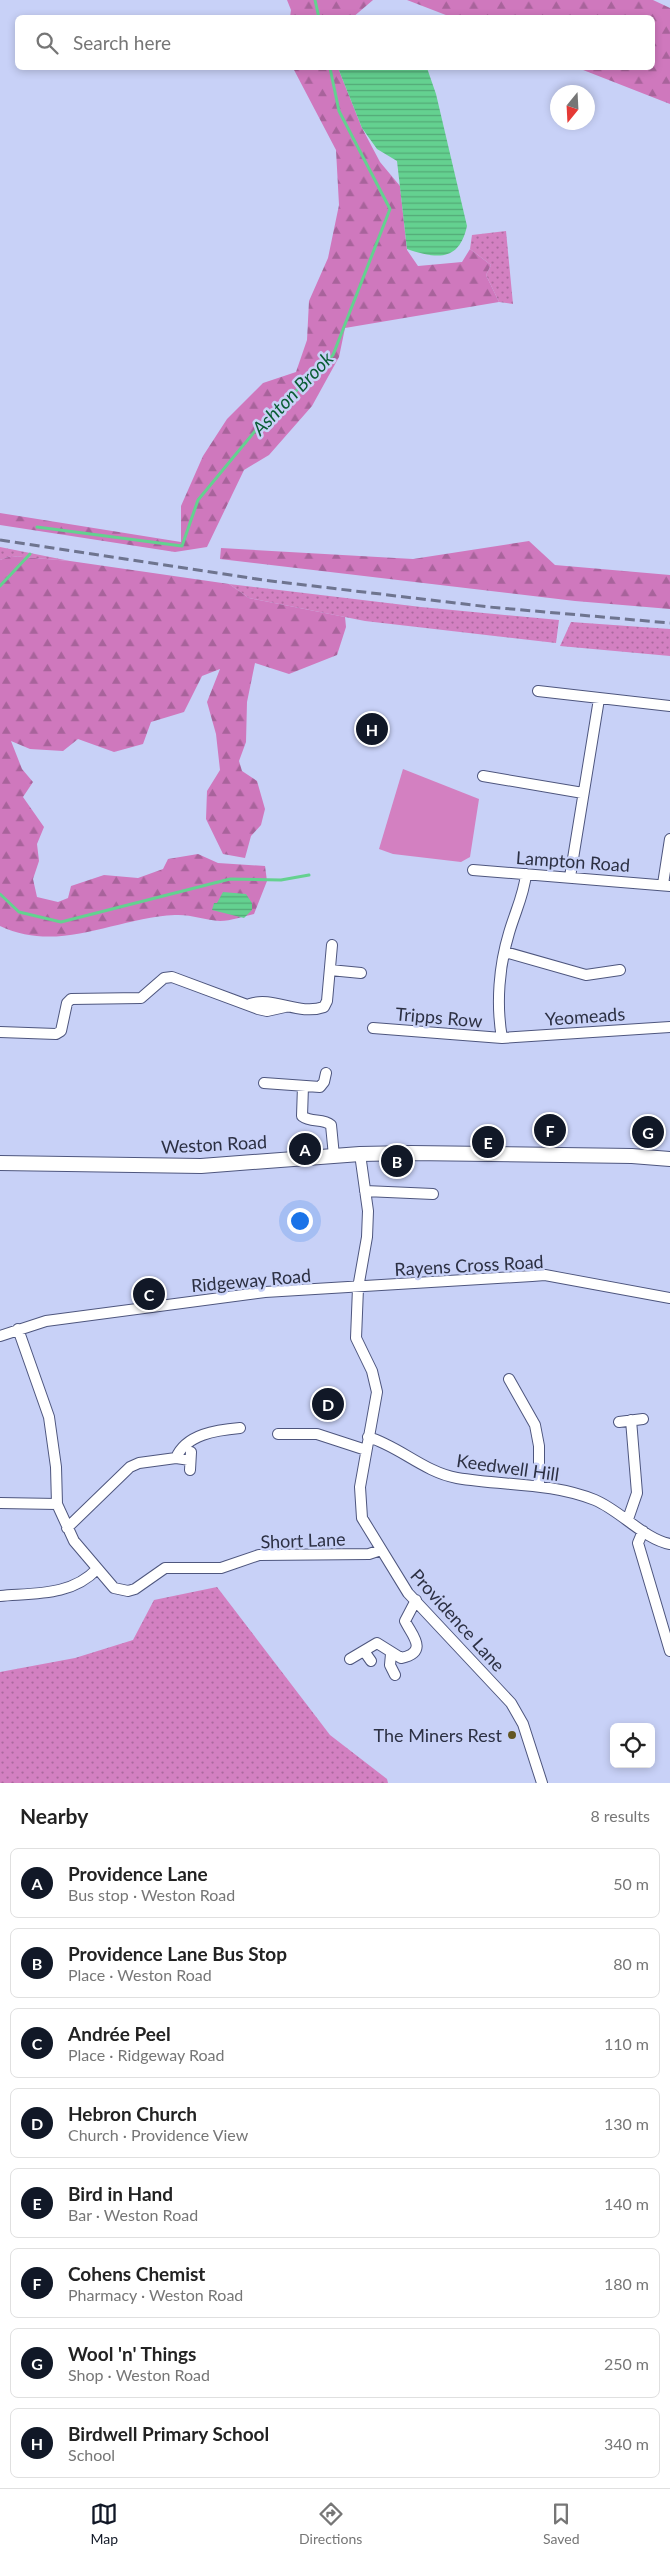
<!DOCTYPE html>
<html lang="en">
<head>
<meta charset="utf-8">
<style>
	:root { --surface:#fff; --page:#f2f2f2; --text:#222; --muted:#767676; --line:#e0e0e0; --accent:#111827 }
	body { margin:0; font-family:Lato,sans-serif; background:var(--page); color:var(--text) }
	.controls { position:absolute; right:15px; bottom:15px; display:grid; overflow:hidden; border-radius:8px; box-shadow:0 2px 8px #0003 }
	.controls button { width:45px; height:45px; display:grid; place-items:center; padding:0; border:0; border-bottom:1px solid var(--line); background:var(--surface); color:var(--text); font:25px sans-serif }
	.compass { position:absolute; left:550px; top:85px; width:45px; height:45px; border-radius:50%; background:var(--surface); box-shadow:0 2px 8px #0003; rotate:198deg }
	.you { position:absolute; left:299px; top:1220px; width:18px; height:18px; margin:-12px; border:4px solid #fff; border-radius:50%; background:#1a73e8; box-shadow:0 0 0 8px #1a73e833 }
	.badge { display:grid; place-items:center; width:32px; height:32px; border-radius:50%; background:var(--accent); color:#fff; font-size:16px; font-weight:700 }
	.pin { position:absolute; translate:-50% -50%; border:2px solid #fff; box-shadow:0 1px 5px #0006 }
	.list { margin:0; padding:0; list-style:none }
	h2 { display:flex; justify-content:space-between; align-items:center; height:65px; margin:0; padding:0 20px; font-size:21px }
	h2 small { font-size:16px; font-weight:400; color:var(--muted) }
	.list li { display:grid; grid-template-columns:32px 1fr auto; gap:15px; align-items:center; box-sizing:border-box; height:70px; margin:0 10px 10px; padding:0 10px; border:1px solid var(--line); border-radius:8px }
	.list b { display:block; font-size:19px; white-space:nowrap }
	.list p { margin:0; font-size:16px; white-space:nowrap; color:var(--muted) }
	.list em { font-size:16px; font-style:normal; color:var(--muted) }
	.icon { flex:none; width:28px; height:28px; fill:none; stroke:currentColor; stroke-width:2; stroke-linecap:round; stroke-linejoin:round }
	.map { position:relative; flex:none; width:670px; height:1783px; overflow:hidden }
	.search { position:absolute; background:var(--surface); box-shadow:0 2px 8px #0003; left:15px; right:15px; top:15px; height:55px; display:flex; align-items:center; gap:12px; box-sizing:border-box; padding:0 18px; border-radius:8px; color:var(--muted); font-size:19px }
	.sheet { height:705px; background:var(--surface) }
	nav { display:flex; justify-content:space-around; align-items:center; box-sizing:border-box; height:70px; border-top:1px solid var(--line); background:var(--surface); font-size:14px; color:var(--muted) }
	nav a { display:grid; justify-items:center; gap:2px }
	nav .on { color:var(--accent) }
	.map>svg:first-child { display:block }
</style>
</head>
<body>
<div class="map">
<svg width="670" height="1783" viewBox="0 0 670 1783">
	<defs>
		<pattern id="grass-dots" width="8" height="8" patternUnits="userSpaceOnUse" patternTransform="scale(1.25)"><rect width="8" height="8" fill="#d380c1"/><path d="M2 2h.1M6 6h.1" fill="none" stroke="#ab699e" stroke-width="1.8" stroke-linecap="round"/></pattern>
		<pattern id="forest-firs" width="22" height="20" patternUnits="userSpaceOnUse" patternTransform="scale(1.25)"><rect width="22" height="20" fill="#cf78bd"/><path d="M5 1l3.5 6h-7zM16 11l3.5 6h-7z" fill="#a8639b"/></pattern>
		<pattern id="water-rules" width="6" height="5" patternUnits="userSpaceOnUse" patternTransform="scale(1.25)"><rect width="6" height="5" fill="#64d190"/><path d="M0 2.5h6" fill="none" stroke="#53aa77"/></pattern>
	</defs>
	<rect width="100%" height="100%" fill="#c8d1f7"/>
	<path fill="url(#grass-dots)" d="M506,231l7,73 -14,-2 -13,-27 5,-10 -21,-16 2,-14z
		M0,547l70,14 -59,-5 -11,4z
		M229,584l192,23 138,13 -3,23 -191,-22 -116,-23z
		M571,622l99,7v27l-110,-10z
		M217,1587l113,148 57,44 1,4h-388v-111l75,-14 58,-18 21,-40z"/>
	<path fill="url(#forest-firs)" d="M287,0h86l-21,18 -62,-1 1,-7z
		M407,0h246l17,8v96l-92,-36h74v-50l-201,-1z
		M293,68h45l24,60 18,34 20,24 7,64 11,16 44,-4 8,-13 21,16 -5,10 13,27 -154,26 -6,29 -27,49 -43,49 -25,15 -37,77 -32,5 -175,-27v-12l181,29v-36l22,-50 24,-37 36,-36 33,-11 11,-32 2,-39 19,-43 11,-53 -3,-55z
		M529,541l26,24 115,10v34l-95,-8 -355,-42 1,-11 192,11z
		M11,556l59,5 159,23 20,14 96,19 1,10 -9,28 -48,19 -34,-11 -8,39 -1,40 -7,19 3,10 15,10 8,28 -4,16 -10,11 -6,22 -22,-4 -17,-35 1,-28 13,-21 -4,-36 -9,-32 13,-33 -18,7 -18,36 -33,10 -8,22 -29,8 -36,-13 -15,12 -33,-2 -19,-8 11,28 11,13 -10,15 21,30 -7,17 2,17 -6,18 4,18 21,5 10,-4 3,-12 33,-11 34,3 25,-9 5,-10 30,-5 20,9 47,3 2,15 -13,33c-10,2 -23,7 -34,7 -15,-1 -30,-7 -45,-6 -61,3 -115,39 -175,11v-366z"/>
	<path fill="#d380c1" d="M403,769l76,30 -9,58 -9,5 -68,-8 -14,-5z"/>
	<path fill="url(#water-rules)" d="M338,68h89l9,26 31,132c-8,36 -30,33 -60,23l-10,-88 -20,-12 -15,-21z
		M223,892l23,2 6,9v7l-8,8 -32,-8 2,-7h3z"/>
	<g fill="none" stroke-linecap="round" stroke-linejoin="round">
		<path stroke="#64d190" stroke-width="3" d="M315,0l4,18
			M37,527l145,19 16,-46 58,-70 77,-75 57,-146 -51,-98 -9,-43
			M0,586l30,-32
			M0,894l19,18 42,10 169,-43 51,1 28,-5"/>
		<g stroke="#4e567e" stroke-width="12">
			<path id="street" d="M538,691l132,15
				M483,776l100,17
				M473,870l197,16
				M570,877l29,-178
				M663,884l7,-45
				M505,952l81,23 34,-5
				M330,970l31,3
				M250,1004c23,-8 49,12 74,3l3,-6 5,-56
				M373,1028l129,10 168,-11
				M0,1032l56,2 5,-3 6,-28 4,-4 70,-1 23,-20 8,-1 86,32 9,2 18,-4
				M502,1038c-6,-34 -3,-72 7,-105 6,-21 15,-38 17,-59
				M264,1083l56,4 4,-5 2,-9
				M303,1086l-1,30c9,7 21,2 29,9l3,31
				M360,1154l8,57 -1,26 -9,51 -2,50 16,33 5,21 -17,95 2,31 46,75 103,110 12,21 19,59
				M365,1191l68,3
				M18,1329l31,88 7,50 1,37 17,37 40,47 14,3 7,-2 30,-21h56l38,-13 110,-1 12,-4
				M0,1336l46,-15 219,-29 267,-16 13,-1 125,23
				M509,1379l26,46 4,21v39
				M619,1422l24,-3
				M278,1434h39l49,16
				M368,1437c31,9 56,35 89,41 47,8 93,4 138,22 26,11 49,39 75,44
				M190,1460l-14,-2c10,-24 41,-28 64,-30
				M190,1470l1,-18
				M0,1503l57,1
				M628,1519l9,-26 -6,-73
				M67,1528l63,-61 9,-4 37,-5
				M643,1531l-5,12 32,108
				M0,1596c34,-3 72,0 97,-27
				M364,1651l7,10
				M391,1654l-1,11 5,10
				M350,1659l27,-16 24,15c29,-6 10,-24 4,-37l11,-21"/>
		</g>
		<g stroke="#4e567e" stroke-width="16">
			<path id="secondary" d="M0,1163l201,3 159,-12 51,-1 221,3 38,3"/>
		</g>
		<use href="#street" stroke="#fff" stroke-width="10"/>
		<use href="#secondary" stroke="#fff" stroke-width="14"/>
		<path stroke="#6e748f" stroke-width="3" stroke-dasharray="10 5" stroke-linecap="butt" d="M0,540l263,40 226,27 181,16"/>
	</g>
	<circle fill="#635623" stroke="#c8d1f7" stroke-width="2" cx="512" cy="1735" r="5"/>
	<g text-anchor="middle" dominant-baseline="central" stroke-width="5" stroke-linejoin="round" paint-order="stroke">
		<g font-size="18" fill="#2c3043" stroke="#c8d1f7">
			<text transform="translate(573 861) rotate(4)">Lampton Road</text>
			<text transform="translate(585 1016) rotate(-4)">Yeomeads</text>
			<text transform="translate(439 1017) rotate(5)">Tripps Row</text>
			<text transform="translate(214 1144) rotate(-3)">Weston Road</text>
			<text transform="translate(469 1265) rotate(-3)">Rayens Cross Road</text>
			<text transform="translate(251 1280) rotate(-5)">Ridgeway Road</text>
			<text transform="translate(508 1467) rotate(8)">Keedwell Hill</text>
			<text transform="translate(303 1540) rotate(-2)">Short Lane</text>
			<text transform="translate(458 1620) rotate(48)">Providence Lane</text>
		</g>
		<g font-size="18" fill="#2c3043" stroke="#c8d1f7" text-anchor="end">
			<text x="502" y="1735">The Miners Rest</text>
		</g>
		<g font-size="19" font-style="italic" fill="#095d34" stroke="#c8d1f7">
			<text transform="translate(292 393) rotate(-46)">Ashton Brook</text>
		</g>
	</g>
</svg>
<div class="controls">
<button><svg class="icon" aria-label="locate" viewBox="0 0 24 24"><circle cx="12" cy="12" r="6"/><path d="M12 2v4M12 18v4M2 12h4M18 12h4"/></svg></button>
</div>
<svg class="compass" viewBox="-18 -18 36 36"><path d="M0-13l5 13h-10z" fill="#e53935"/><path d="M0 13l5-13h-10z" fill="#767676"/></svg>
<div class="you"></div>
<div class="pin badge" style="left:305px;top:1149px">A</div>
<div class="pin badge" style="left:397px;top:1161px">B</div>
<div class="pin badge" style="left:149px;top:1294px">C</div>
<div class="pin badge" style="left:328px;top:1404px">D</div>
<div class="pin badge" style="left:488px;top:1142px">E</div>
<div class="pin badge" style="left:550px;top:1130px">F</div>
<div class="pin badge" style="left:648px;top:1132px">G</div>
<div class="pin badge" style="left:372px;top:729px">H</div>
<div class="search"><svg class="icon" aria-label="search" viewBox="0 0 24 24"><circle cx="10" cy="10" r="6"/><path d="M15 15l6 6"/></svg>Search here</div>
</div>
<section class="sheet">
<h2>Nearby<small>8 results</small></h2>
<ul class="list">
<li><span class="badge">A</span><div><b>Providence Lane</b><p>Bus stop · Weston Road</p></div><em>50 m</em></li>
<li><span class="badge">B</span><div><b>Providence Lane Bus Stop</b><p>Place · Weston Road</p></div><em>80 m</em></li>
<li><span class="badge">C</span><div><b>Andrée Peel</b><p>Place · Ridgeway Road</p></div><em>110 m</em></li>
<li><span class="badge">D</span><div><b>Hebron Church</b><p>Church · Providence View</p></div><em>130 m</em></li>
<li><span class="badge">E</span><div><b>Bird in Hand</b><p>Bar · Weston Road</p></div><em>140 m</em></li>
<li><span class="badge">F</span><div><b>Cohens Chemist</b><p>Pharmacy · Weston Road</p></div><em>180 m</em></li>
<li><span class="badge">G</span><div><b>Wool 'n' Things</b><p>Shop · Weston Road</p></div><em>250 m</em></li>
<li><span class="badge">H</span><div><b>Birdwell Primary School</b><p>School</p></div><em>340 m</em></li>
</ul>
</section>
<nav>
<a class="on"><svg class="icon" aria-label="map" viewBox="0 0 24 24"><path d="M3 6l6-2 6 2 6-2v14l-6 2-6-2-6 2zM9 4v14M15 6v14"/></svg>Map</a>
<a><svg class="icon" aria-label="directions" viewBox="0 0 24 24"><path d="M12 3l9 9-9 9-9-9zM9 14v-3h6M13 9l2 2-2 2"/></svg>Directions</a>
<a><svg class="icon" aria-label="saved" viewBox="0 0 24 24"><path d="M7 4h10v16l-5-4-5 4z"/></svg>Saved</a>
</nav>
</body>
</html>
